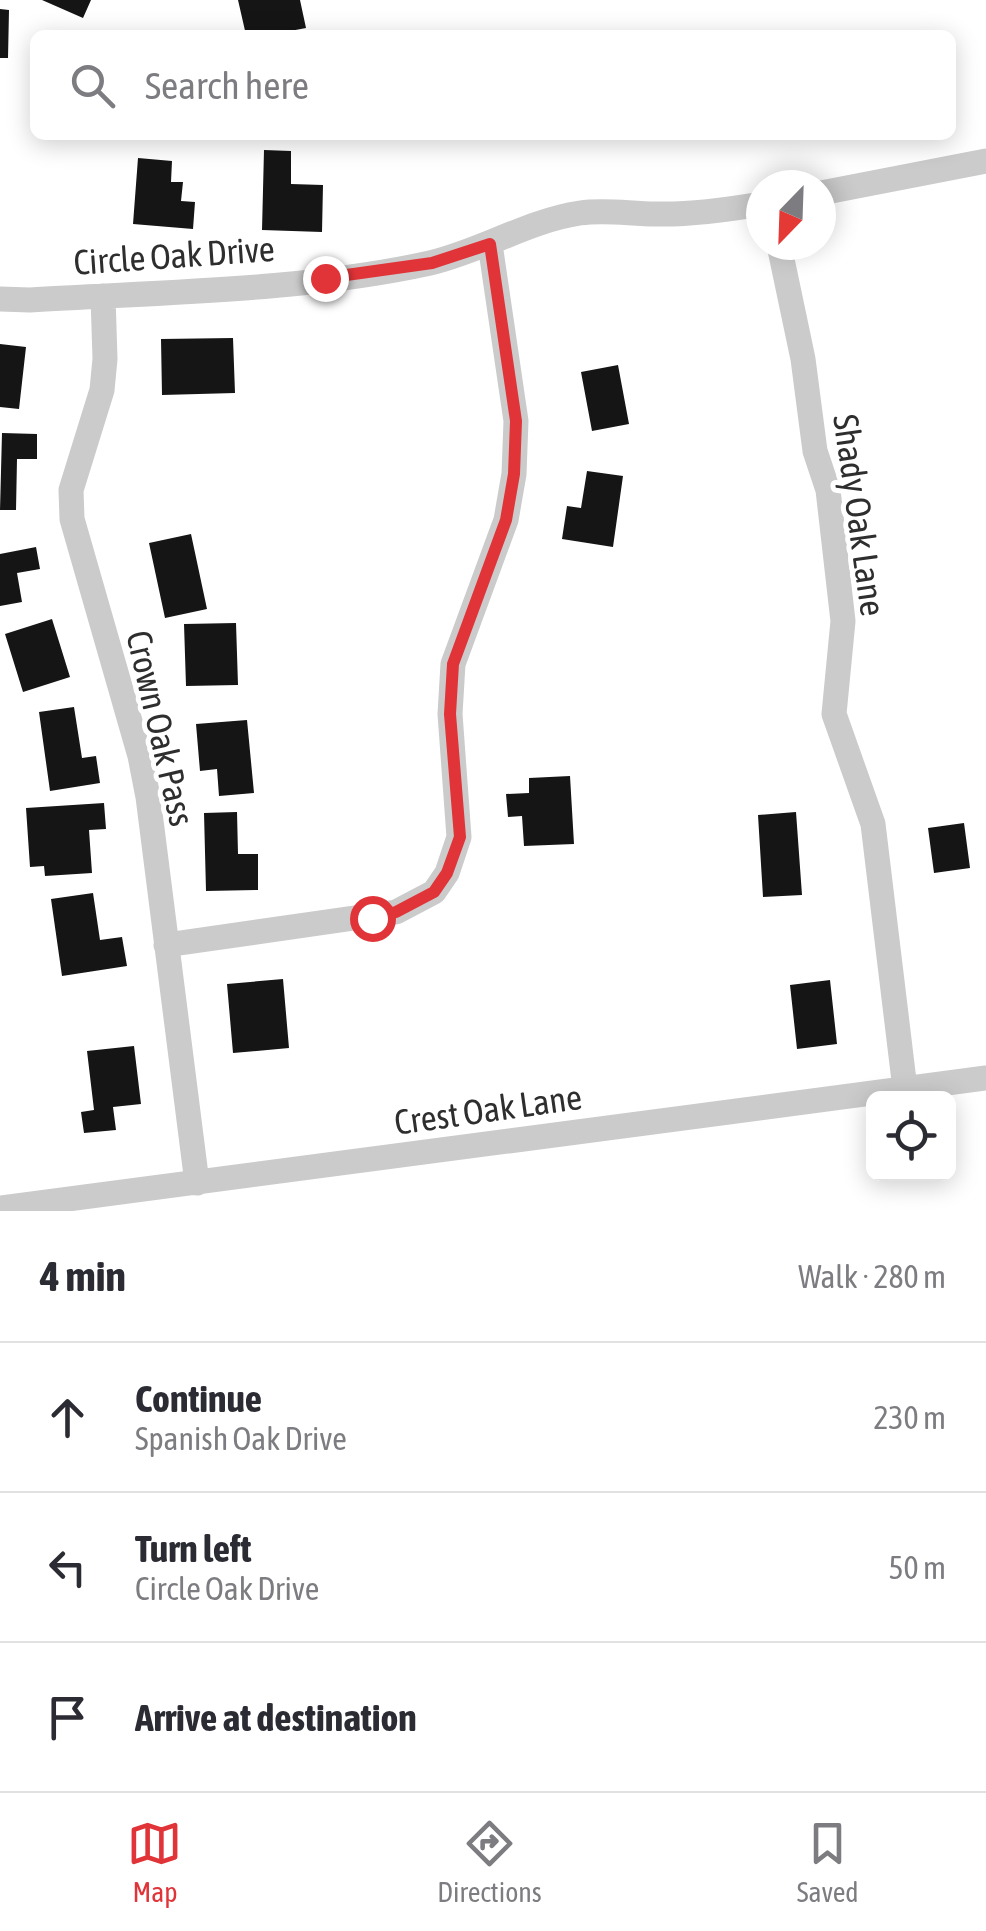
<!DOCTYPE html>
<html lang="en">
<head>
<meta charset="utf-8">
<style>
	:root { --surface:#fff; --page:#f2f2f3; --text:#2b2b33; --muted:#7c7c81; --line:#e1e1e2; --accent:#e13438 }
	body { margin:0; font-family:"Asap Condensed",sans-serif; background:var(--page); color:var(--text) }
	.controls { position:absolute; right:30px; bottom:30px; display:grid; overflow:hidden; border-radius:15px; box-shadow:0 5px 25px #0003 }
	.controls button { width:90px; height:90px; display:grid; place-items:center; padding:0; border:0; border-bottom:2px solid var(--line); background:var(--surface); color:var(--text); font:50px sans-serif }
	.compass { position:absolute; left:746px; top:170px; width:90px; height:90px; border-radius:50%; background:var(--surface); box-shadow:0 5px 25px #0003; rotate:203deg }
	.stop { position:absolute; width:30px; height:30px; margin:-22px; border:8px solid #e13438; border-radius:50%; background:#fff }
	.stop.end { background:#e13438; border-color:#fff; box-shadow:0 2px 10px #0008 }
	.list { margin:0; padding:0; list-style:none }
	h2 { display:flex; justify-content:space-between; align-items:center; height:130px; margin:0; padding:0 40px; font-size:42px }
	h2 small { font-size:32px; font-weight:400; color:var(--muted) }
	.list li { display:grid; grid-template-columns:65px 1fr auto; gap:30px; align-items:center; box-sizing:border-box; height:150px; padding:0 40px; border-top:2px solid var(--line) }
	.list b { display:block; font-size:38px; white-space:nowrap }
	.list p { margin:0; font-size:32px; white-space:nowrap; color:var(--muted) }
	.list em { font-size:32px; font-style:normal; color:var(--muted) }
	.icon { flex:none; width:55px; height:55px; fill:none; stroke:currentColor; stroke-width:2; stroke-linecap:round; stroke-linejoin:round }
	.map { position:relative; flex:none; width:986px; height:1211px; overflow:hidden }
	.search { position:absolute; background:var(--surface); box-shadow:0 5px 25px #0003; left:30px; right:30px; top:30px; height:110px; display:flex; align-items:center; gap:25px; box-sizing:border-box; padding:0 35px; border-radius:15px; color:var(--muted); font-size:38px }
	.sheet { height:580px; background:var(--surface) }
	nav { display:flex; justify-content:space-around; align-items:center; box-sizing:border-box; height:140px; border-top:2px solid var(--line); background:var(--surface); font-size:28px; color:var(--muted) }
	nav a { display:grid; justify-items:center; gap:5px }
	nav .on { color:var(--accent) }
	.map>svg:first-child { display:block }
</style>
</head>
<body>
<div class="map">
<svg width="986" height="1211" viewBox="0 0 986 1211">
	<rect width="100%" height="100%" fill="#fff"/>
	<path fill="#151515" d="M42,0h49l-8,18z
		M238,0h62l6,28 -37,7h-23z
		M0,9l9,1 -1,48h-8z
		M264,150l27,1v33l32,1 -1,47 -60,-2z
		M138,158l34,3 -1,21h12l-2,19 14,1 -2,27 -60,-5z
		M233,338l2,55 -73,2 -1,-56z
		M0,344l26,3 -7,62 -19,-2z
		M618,365l11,59 -37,7 -11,-59z
		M2,433l35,1v25h-20l-1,51h-16z
		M587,471l36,5 -10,71 -51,-8 5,-33 14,2z
		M191,534l16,75 -42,9 -16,-75z
		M36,547l4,22 -23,4 5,29 -22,4v-52z
		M52,619l18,58 -47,15 -18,-58z
		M236,623l2,62 -52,1 -2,-62z
		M74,707l8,51 14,-2 4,27 -50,8 -11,-79z
		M247,720l7,73 -35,3 -2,-27 -17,2 -4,-47z
		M570,776l4,68 -50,2 -2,-30 -14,1 -2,-23 23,-1v-15z
		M104,803l2,26 -17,1 3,43 -47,3 -1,-10 -14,1 -4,-59z
		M237,812l1,42h20v36l-52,1 -2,-78z
		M796,812l6,83 -39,2 -5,-82z
		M964,823l6,45 -36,5 -6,-45z
		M93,893l7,47 22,-3 5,29 -65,10 -11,-77z
		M283,979l6,69 -56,5 -6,-69z
		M830,980l7,64 -40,5 -7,-64z
		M134,1046l7,58 -28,3 3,23 -32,3 -3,-21 13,-2 -7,-59z"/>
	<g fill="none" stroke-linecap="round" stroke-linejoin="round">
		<path stroke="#cbcbcb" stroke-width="25" d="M821,193l165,-32
			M779,245l24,114 12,92 13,39 15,131 -9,93 39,110 32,265
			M103,296l2,63 -3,31 -31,100 1,29 68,237 8,41 49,386
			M0,299l30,1c130,-8 273,-9 400,-37 52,-12 97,-42 150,-50 26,-4 50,1 76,1 35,1 70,-4 105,-10
			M166,945l230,-33 38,-20 13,-19 12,-36 -9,-123 3,-50 53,-144 8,-46 2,-53 -26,-177
			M0,1208l986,-130"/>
	</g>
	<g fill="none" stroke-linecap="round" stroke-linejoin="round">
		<path stroke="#e13438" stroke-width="12" d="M325,278l107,-15 58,-19 26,177 -2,53 -8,46 -53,144 -3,50 10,123 -13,36 -13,19 -38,20 -24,6"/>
	</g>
	<g text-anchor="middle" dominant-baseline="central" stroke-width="10" stroke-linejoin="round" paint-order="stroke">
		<g font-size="35" fill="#2e2e2e" stroke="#fff">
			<text transform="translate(174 255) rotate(-4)">Circle Oak Drive</text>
			<text transform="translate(860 515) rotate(82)">Shady Oak Lane</text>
			<text transform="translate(161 728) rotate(77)">Crown Oak Pass</text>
			<text transform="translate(488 1109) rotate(-8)">Crest Oak Lane</text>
		</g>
	</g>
</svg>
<div class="controls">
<button><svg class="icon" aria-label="locate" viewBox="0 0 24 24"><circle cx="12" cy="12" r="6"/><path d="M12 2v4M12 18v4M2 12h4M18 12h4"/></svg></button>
</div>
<svg class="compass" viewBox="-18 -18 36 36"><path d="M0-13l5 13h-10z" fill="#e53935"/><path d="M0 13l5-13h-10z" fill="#7c7c81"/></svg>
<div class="stop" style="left:372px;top:918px"></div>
<div class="stop end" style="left:325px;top:278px"></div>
<div class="search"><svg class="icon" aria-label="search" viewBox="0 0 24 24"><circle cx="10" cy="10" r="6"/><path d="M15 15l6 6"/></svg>Search here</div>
</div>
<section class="sheet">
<h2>4 min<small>Walk · 280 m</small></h2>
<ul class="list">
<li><svg class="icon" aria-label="ahead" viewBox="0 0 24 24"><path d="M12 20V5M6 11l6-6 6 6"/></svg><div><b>Continue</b><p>Spanish Oak Drive</p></div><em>230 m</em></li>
<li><svg class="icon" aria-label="left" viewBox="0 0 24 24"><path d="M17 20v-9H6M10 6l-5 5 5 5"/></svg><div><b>Turn left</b><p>Circle Oak Drive</p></div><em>50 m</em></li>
<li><svg class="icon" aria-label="arrive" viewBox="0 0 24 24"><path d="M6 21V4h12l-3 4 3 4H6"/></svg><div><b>Arrive at destination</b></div></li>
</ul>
</section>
<nav>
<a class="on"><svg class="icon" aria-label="map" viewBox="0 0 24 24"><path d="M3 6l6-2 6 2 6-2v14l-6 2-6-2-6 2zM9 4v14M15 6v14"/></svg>Map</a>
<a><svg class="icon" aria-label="directions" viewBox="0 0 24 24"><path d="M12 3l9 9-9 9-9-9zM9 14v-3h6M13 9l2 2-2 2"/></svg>Directions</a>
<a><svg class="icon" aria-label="saved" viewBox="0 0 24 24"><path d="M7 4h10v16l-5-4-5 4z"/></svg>Saved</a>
</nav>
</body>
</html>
